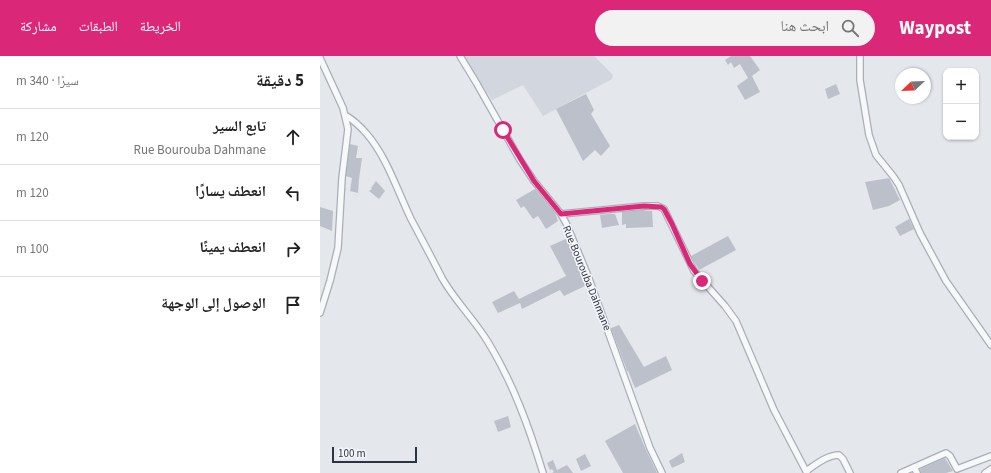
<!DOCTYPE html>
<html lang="ar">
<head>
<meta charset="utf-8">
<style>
	:root { --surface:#fff; --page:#f2f2f2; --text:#222; --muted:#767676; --line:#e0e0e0; --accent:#db2777 }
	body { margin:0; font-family:"Source Sans 3","Noto Naskh Arabic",sans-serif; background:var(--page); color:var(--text); direction:rtl }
	.controls { position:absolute; right:12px; top:12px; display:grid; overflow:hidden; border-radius:8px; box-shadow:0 1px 3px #0004 }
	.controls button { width:36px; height:36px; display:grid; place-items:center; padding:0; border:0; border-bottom:1px solid var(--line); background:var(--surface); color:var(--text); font:20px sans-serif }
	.compass { position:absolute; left:575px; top:12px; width:36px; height:36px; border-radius:50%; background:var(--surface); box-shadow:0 1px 3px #0004; rotate:247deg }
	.scale { position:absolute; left:12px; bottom:10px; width:85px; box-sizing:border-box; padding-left:4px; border:2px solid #2b3445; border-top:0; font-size:11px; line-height:14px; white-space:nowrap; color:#2b3445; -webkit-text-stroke:3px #f4f6f9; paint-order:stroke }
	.stop { position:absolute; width:12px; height:12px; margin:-9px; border:3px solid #db2777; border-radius:50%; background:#fff }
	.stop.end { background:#db2777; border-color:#fff; box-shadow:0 1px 4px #0008 }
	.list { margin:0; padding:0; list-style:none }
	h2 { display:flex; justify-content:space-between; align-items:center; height:52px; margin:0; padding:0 16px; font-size:17px }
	h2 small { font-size:13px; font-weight:400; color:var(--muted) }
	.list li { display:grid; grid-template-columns:26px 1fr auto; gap:12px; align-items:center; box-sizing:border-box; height:56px; padding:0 16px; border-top:1px solid var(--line) }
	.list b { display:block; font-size:15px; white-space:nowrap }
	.list p { margin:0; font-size:13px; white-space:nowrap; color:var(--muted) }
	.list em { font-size:13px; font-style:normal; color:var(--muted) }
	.icon { flex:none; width:22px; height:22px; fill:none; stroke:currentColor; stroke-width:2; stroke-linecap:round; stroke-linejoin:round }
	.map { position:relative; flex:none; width:671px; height:417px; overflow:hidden; direction:ltr }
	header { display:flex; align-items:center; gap:24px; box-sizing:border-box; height:56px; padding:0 20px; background:var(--accent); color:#fff }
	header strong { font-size:19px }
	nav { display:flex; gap:22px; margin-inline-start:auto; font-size:14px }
	.search { width:280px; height:36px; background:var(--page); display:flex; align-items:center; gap:10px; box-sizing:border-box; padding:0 14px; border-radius:22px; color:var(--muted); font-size:15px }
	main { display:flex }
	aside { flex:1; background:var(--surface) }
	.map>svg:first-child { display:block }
</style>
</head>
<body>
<header>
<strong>Waypost</strong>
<div class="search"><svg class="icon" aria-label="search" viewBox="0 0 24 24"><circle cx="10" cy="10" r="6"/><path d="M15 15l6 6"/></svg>ابحث هنا</div>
<nav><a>الخريطة</a><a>الطبقات</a><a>مشاركة</a></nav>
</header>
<main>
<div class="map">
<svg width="671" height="417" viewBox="0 0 671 417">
	<rect width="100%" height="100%" fill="#e4e7ec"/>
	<path fill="#d2d6de" d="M143,0h131l19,19 -1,4 -69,37 -20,-31 -31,15z"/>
	<path fill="#bbc0ca" d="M411,0h19l10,14 -8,6 8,16 -15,8 -8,-14 11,-8 -8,-14 -6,4 -3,-6 -3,3 -3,-5z
		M516,28l4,10 -12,5 -3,-10z
		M266,38l8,16 -3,4 19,32 -9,10 -6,-6 -12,11 -27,-52z
		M30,88l8,2 -2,12h6l-3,21 -1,14 -8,-2 2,-13 -6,-2z
		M569,122l11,22 -11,6 -16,4 -8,-28z
		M56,125l9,10 -6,8 -10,-8 3,-2 -1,-1z
		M215,133l20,24 3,8 -12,8 -8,-13 -5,3 -9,-13 -3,2 -5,-8z
		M0,151l13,4 -1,20 -12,-5z
		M322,154l10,1 1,16 -27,1v-4l-4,1v-13z
		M289,158h6l4,11 -17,3 -2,-13z
		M589,163l5,10 -14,7 -5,-9z
		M408,180l8,14 -37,20 -8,-14z
		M248,182l19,47 -23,11 -4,-6 -38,19 -2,-6 -22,10 -6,-11 22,-11 5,8 47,-23 -16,-30z
		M299,269l25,42 22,-11 6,14 -37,18 -7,-17h-1l-1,-3 -15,-40z
		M188,360l3,11 -13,5 -4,-11z
		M315,368l11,26 11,23h-34l-18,-32z
		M362,397l3,9 -13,6 -3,-7z
		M265,398l6,12 -10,5 -5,-12z
		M625,402l8,13 -7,2h-25l-1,-4z
		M233,404l4,10 10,-5 6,8h-21l2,-1 -2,-3 -2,1 -3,-7z"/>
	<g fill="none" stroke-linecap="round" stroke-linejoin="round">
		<g stroke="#a9aeb7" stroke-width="8">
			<path id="minor" d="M140,0l17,28 43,76 14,21 27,33 5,9 22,53 62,172 12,25
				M540,0v24l9,55 7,20 17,21 6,9 21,48 26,48 45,64
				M0,2l23,50 5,21 -6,49 -4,70 -8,33 -10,32
				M25,59c8,5 15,11 21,18 21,24 31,57 45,86 10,19 21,39 31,59 13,23 32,41 46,64 25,41 41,85 55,131
				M241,158l83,-8h14l6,3 30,62 31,35 11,15 38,89 33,63
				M594,411l3,6
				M486,415c9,-6 21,-16 33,-16l4,4 7,14
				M581,417l45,-20 4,3 7,13 34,-13
				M665,417l6,-4"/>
		</g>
		<use href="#minor" stroke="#f7f8fa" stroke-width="5.5"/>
	</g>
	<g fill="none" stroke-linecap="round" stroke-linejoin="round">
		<path stroke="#db2777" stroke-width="5" d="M183,74l31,51 27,33 83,-8 17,1 3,2 8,15 18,40 12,17"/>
	</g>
	<g text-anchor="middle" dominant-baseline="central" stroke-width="3" stroke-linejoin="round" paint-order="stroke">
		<g font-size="11" fill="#2b3445" stroke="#f4f6f9">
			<text transform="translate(267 222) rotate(68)">Rue Bourouba Dahmane</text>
		</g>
	</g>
</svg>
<div class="controls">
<button>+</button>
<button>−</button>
</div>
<svg class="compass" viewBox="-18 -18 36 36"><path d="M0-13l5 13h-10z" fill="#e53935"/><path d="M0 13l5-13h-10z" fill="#767676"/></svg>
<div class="scale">100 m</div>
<div class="stop" style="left:183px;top:74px"></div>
<div class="stop end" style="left:382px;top:225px"></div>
</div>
<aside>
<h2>5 دقيقة<small>سيرًا · 340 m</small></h2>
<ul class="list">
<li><svg class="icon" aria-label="ahead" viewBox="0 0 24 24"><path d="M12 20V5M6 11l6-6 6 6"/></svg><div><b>تابع السير</b><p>Rue Bourouba Dahmane</p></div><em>120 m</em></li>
<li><svg class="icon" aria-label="left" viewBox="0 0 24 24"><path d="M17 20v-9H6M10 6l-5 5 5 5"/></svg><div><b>انعطف يسارًا</b></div><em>120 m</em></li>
<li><svg class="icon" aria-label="right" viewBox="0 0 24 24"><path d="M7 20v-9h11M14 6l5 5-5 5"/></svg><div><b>انعطف يمينًا</b></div><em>100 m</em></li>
<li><svg class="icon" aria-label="arrive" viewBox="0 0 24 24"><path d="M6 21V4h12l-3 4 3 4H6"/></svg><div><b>الوصول إلى الوجهة</b></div></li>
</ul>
</aside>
</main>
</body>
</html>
